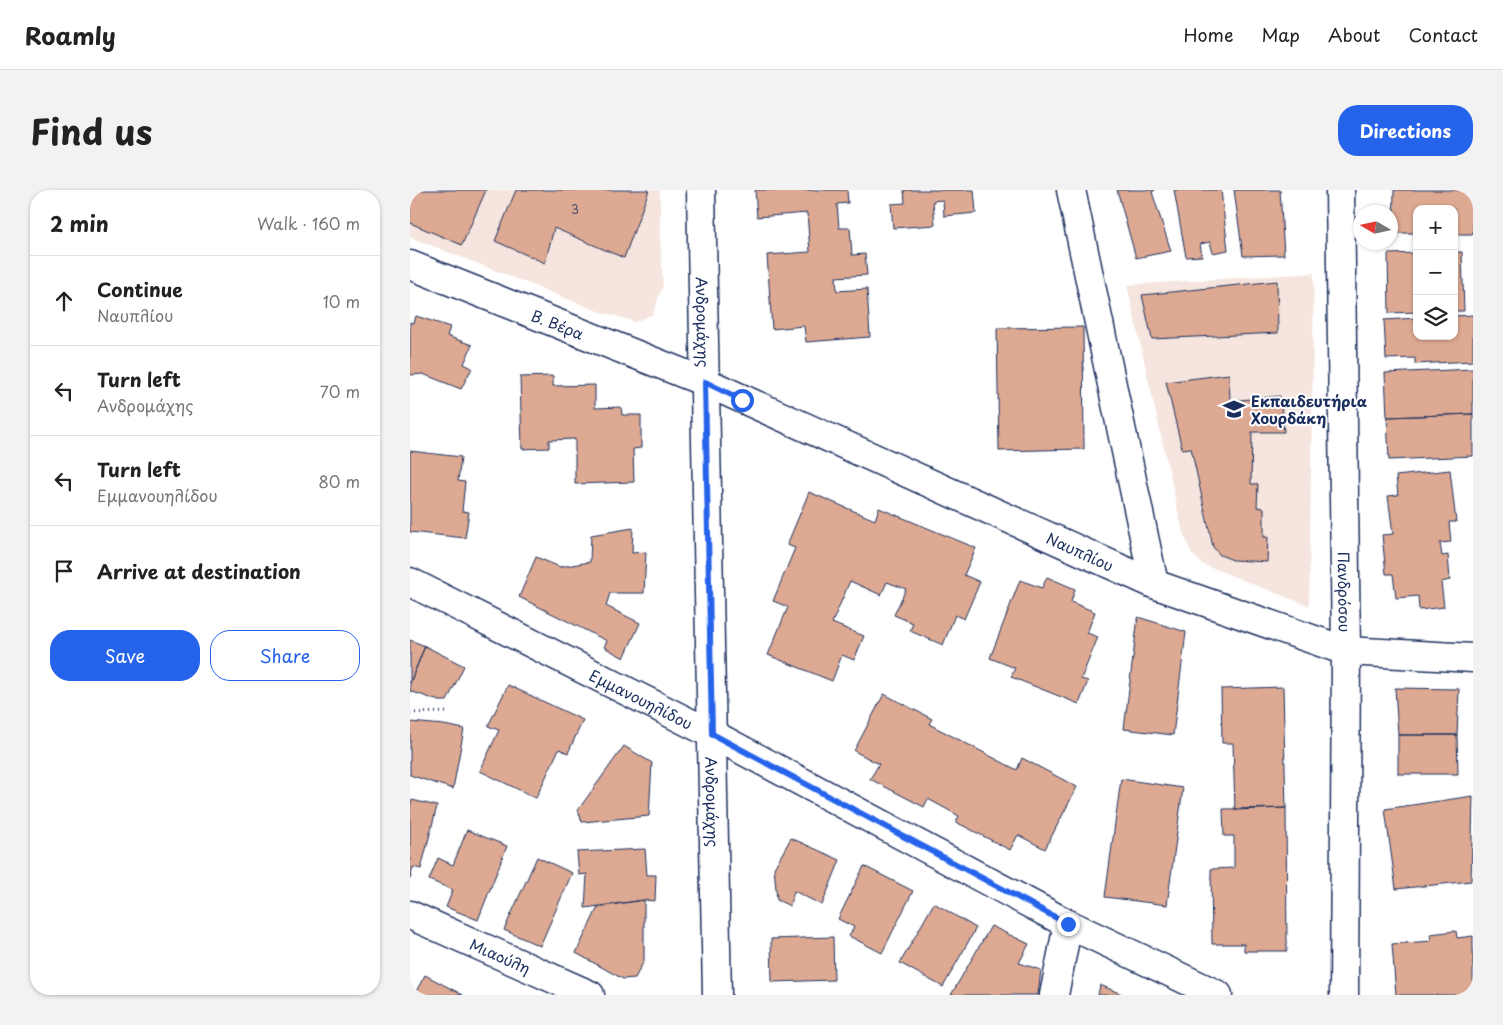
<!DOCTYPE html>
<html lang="en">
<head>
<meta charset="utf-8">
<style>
	:root { --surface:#fff; --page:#f2f2f2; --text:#222; --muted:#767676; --line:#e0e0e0; --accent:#2563eb }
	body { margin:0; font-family:"Playpen Sans",sans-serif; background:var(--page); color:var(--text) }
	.controls { position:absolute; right:15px; top:15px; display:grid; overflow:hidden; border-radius:10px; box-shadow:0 1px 4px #0004 }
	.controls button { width:45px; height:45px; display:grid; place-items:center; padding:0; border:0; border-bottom:1px solid var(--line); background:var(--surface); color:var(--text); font:25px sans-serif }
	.compass { position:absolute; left:943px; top:15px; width:45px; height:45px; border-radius:50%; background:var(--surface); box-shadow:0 1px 4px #0004; rotate:279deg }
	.stop { position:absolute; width:15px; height:15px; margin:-11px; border:4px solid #2563eb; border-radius:50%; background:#fff }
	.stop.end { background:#2563eb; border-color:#fff; box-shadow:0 1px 5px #0008 }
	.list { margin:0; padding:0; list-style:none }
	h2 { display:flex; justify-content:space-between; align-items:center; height:65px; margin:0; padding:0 20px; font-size:21px }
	h2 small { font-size:16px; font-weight:400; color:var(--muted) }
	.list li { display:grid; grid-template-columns:32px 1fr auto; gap:15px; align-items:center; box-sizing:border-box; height:90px; padding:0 20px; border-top:1px solid var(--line) }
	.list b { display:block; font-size:19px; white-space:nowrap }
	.list p { margin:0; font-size:16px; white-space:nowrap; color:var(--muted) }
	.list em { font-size:16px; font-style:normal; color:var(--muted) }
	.actions { display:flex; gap:10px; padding:15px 20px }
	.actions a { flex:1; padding:11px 0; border:1px solid var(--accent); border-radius:20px; text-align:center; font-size:18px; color:var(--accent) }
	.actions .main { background:var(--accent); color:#fff }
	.icon { flex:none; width:28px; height:28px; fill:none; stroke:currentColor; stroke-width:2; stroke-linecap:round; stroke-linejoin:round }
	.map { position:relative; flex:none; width:1063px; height:805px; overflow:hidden; border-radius:20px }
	header { display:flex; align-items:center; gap:30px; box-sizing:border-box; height:70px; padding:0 25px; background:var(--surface); border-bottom:1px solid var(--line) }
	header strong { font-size:24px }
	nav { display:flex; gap:28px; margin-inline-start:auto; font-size:18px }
	.intro { display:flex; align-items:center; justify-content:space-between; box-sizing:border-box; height:120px; padding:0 30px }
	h1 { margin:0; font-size:35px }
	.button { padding:12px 22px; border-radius:20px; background:var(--accent); color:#fff; font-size:18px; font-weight:700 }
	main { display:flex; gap:30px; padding:0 30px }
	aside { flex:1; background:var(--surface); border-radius:20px; box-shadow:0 1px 4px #0004 }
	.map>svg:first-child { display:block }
</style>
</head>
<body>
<header>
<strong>Roamly</strong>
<nav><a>Home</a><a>Map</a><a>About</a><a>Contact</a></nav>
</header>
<div class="intro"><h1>Find us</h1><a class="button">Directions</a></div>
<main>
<aside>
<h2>2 min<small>Walk · 160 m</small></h2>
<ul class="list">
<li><svg class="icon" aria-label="ahead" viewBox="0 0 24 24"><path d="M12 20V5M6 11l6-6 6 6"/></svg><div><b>Continue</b><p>Ναυπλίου</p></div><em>10 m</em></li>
<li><svg class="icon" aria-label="left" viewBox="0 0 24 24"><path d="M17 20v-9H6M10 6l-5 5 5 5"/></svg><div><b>Turn left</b><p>Ανδρομάχης</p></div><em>70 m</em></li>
<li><svg class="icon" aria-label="left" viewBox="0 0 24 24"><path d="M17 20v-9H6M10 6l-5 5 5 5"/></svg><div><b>Turn left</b><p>Εμμανουηλίδου</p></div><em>80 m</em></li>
<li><svg class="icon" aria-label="arrive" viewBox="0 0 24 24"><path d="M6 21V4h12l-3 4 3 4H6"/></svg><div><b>Arrive at destination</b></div></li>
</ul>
<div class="actions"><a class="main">Save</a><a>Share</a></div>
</aside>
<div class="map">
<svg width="1063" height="805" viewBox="0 0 1063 805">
	<rect width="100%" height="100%" fill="#fff"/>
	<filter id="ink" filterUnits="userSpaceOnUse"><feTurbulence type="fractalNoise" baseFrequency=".02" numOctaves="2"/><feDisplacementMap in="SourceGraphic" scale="10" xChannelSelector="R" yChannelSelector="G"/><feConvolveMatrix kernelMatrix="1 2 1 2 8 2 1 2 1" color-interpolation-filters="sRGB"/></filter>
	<g filter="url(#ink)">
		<path fill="#f5e5de" d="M0,0h250v47l3,48 -10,29 -18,8 -37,-11 -188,-74z
			M904,83l-5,333 -107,-42 -10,-10 -9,-21 -56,-248z"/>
		<path fill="#dda992" stroke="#1b2f5e" d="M0,0h76l-24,55 -52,-22z
			M106,0h133l-25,68 -70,-30 -9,35 -50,-22z
			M345,0h92l1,13 -11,1 2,24h11l2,27 13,-1 2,21 -31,2 1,14 30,-2 3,48 -64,5 -2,-16 -32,3 -5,-74 43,-3 -3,-39 -50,4z
			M494,0h70l2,23 -32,3 -1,-16 -10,1 2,24 -42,3 -2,-24 14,-1z
			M707,0h38l-3,2 19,59 -35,7z
			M764,0h47l7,60 -15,3 -3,-11 -10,2 2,12 -16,1z
			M824,0h46l4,65 -41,1z
			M984,0h79v44h-19v-25h-37v24h-24z
			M1044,62h8l2,59h-10z
			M1007,63v59l-28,1 -1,-59z
			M867,91l1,52 -126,6 -10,-44z
			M1063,125v46l-58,3v-6l-29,1 -2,-39 33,-2v18h37v-20z
			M6,126l34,11 -3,9 25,9 -8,19 8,4 -11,21 -38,-15 -13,1v-53l4,1z
			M673,137l1,122 -85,2 -2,-123z
			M1063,179v45l-86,3 -2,-44z
			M819,184l1,27 50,-5 4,36h-32l-1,52h7l-1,23 7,1v29h4l-1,25 -34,-2 -13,-5 -7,-8 -22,-99 -9,1 -16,-67z
			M143,186v10l42,-1v23l26,-1 1,8h19v33l-8,1 1,33 -59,2v-45l-26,1v8l-27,1 -2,-72z
			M1063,224v42l-84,4 -2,-43z
			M0,261l51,6 -3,24 7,1 -3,29 7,1 -4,26 -55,-6z
			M1040,280l6,52h-7l2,20 -11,1 2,13 6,-1 2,25 -9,2 3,25 -25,3 -1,-14 -22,2 -3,-24h-7l-4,-39 11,-1 -5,-38 10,-1 -2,-19z
			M399,302l66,28 4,-12 97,40 -12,27 16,7 -16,37 -9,-4 -12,30 -33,-14 3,-8 -19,-8 12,-26 -19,-7 -6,13 -31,-14 -18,42 32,13 -10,24 -12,-5 -10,26 -64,-26 20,-48 -15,-6 22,-53 -8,-3z
			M223,338l-1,25 14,-1 -2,41h-34l-4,13 34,17 -16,35 -20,-11 3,-6 -88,-44 17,-40 24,10 30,-5 1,-27z
			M637,387l28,12 -4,13 24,10 -8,21 11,4 -17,42 7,2 -9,23 -68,-27 4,-9 -25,-10 30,-78 22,8z
			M728,427l48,15 -13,103 -49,-6z
			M0,450l15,6 -15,37z
			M15,456l39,20 -17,35h-8l-29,-10v-8z
			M98,495l75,35 -15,33 -9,-4 -23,49 -56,-27 19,-41 -11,-4z
			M873,497l3,121 -51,2 -2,-67h-11l-1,-54z
			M985,498l64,1 -2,46h-59z
			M474,504l48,25 -3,5 88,46 5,-12 55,29 -32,62 -27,-14 -8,15 -54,-28 3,-6 -31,-17 -4,8 -54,-28 9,-15 -25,-13z
			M0,532l34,3 20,4 -11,60 -43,-14z
			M988,545h59l1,39h-60z
			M214,556l28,17 -3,53 -67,6 -4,-12z
			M711,589l62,9 -16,117 -62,-8z
			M1063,606l-2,85 -75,8 -11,-80z
			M2,610l25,6 -16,63 -8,-2 -3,12v-71z
			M876,618l1,143h-43v-7h-32l-1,-75 23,-1v-32h-10l-1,-27z
			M57,640l40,16 -29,74 -32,-13 7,-17 -24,-10 9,-22 15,7z
			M381,648l49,22 -18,45 -28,-14 -4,15 -13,-6 -3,-32z
			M235,659l2,26h9l-1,26 -11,-1 -59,8 2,-34 -8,1 -2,-23z
			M127,667l35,16 -32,73 -36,-16z
			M454,676l49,25 -31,62 -33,-17 5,-9 -16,-8z
			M234,710v61l-9,17 -12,1 -47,-26 22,-46z
			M524,713l42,25 -33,59 -43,-24z
			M581,736l38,18 -10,19 22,7 -3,25h-87z
			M1046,741l1,7 16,-2v59h-77l-4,-51 39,-3 -1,-7z
			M423,747l1,43 -62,2 -1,-43z
			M15,785l38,20h-49z
			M690,795l24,10h-26z"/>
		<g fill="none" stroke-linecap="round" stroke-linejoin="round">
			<g stroke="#1b2f5e" stroke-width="31">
				<g id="minor">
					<path id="s1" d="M291,0l16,805"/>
					<path d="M661,0l83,394"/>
					<path id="s2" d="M930,0l6,461 -2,344"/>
					<path id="s3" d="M0,75l295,117 449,202 192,67 127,7"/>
					<path id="s4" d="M0,392l302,152 356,190 150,71"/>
					<path id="s5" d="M0,725l180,80"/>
					<path d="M644,805l14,-71"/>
				</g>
			</g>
			<path stroke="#1b2f5e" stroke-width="3" stroke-dasharray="1 4" stroke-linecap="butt" d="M0,523l40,-1"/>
			<use href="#minor" stroke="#fff" stroke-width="28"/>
		</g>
	</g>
	<g fill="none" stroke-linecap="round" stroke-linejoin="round" filter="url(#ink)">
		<path stroke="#2563eb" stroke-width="6" d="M332,210l-37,-18 7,352 356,190"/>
	</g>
	<defs>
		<g id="school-bare" transform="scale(1.725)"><path d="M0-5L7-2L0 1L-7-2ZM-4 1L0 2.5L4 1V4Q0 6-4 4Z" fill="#1b2f5e" stroke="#fff" stroke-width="2.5" paint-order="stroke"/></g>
	</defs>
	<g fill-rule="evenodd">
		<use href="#school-bare" x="824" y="219"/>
	</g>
	<g text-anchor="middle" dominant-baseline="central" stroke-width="4" stroke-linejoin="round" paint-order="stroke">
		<g font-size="12" fill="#4c4e6b">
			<text x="165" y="19">3</text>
		</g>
		<g font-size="15" fill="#1b2f5e" stroke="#fff">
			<text stroke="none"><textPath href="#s1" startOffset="132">Ανδρομάχης</textPath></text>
			<text stroke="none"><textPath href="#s3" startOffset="159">Β. Βέρα</textPath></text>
			<text stroke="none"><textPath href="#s3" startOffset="729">Ναυπλίου</textPath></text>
			<text stroke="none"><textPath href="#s2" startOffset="402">Πανδρόσου</textPath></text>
			<text stroke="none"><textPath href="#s4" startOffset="259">Εμμανουηλίδου</textPath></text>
			<text stroke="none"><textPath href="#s1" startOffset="612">Ανδρομάχης</textPath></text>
			<text stroke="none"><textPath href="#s5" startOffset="99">Μιαούλη</textPath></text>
		</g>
		<g font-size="15" font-weight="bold" fill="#1b2f5e" stroke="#fff" text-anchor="start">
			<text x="841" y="210">Εκπαιδευτήρια<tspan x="841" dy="17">Χουρδάκη</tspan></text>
		</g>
	</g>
</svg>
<div class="controls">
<button>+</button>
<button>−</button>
<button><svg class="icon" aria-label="layers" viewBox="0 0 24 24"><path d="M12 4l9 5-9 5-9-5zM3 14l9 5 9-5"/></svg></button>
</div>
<svg class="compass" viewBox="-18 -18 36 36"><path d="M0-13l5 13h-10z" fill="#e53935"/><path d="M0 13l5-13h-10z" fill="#767676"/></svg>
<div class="stop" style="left:332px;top:210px"></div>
<div class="stop end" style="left:658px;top:734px"></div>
</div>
</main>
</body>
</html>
